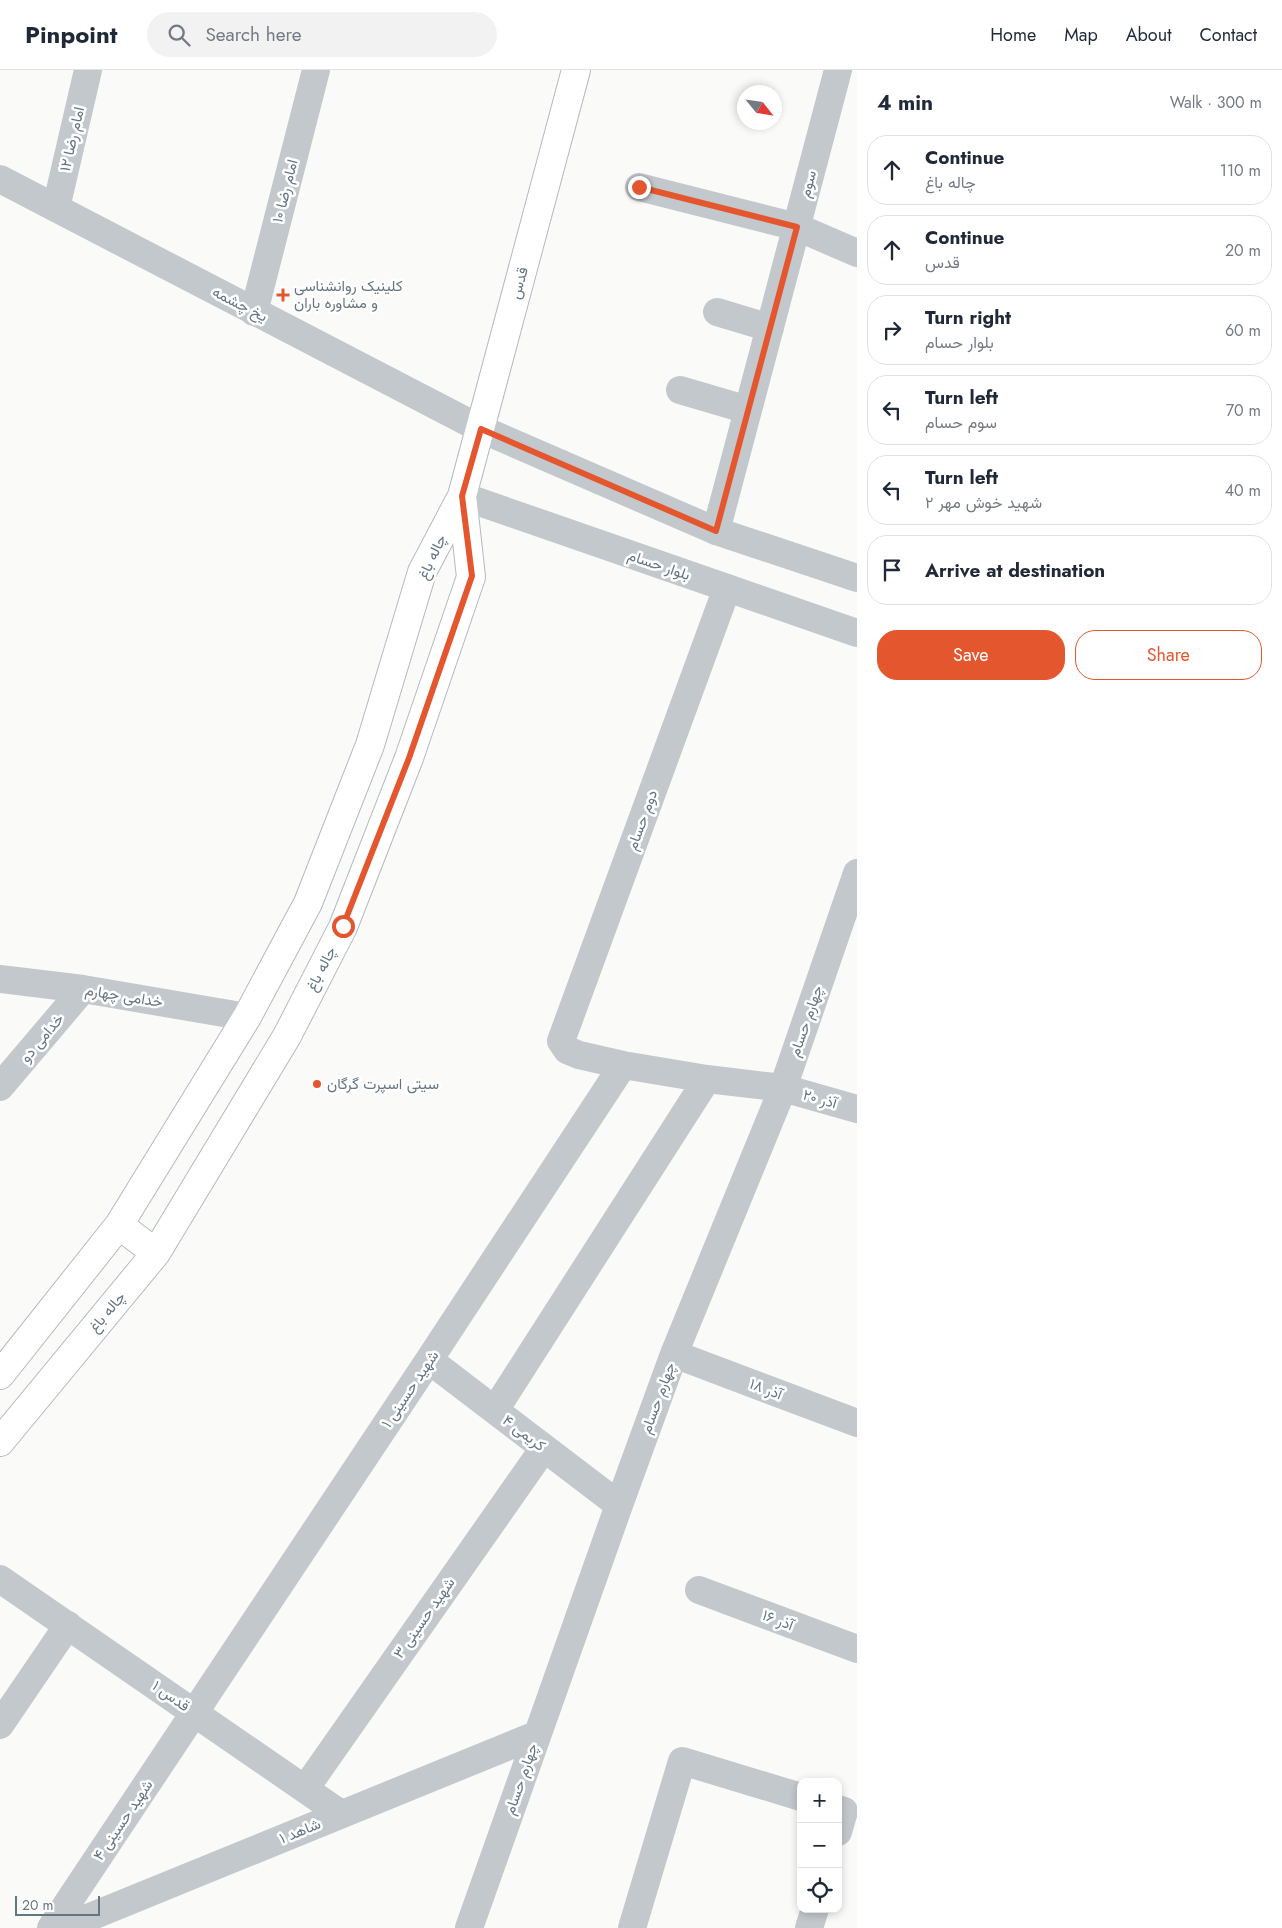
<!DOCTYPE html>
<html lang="en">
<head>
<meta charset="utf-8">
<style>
	:root { --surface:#fff; --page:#f2f2f3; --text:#1f2937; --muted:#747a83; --line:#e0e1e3; --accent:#e4572e }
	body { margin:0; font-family:Jost,Vazirmatn,sans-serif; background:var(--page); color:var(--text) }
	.controls { position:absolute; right:15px; bottom:15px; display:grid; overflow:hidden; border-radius:10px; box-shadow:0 2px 8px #0003 }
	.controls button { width:45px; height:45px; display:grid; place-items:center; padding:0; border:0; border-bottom:1px solid var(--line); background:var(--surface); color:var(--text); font:25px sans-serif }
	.compass { position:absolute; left:737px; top:15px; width:45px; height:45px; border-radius:50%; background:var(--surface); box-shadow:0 2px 8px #0003; rotate:120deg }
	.scale { position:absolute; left:15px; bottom:12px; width:85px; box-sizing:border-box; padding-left:5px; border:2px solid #657683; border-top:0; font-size:14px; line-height:18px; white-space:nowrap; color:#657683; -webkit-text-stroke:4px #fff; paint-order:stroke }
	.stop { position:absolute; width:15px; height:15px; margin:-11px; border:4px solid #e4572e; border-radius:50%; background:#fff }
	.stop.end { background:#e4572e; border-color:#fff; box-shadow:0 1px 5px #0008 }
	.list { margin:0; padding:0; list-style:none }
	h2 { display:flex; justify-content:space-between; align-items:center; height:65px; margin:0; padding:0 20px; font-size:21px }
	h2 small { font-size:16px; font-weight:400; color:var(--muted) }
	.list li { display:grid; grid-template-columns:32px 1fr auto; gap:15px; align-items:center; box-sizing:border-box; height:70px; margin:0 10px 10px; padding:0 10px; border:1px solid var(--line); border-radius:20px }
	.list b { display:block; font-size:19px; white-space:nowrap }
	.list p { margin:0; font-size:16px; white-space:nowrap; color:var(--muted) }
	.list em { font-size:16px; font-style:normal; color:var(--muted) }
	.actions { display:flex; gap:10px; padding:15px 20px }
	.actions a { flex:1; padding:11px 0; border:1px solid var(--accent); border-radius:20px; text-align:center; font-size:18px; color:var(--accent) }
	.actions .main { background:var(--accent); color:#fff }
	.icon { flex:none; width:28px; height:28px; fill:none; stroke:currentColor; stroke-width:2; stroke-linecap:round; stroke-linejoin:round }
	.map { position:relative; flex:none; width:857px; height:1858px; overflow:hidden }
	header { display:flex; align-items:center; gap:30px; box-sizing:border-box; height:70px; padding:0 25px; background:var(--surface); border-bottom:1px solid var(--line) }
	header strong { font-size:24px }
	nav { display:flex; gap:28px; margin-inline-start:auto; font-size:18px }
	.search { width:350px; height:45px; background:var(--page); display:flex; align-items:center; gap:12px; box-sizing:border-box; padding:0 18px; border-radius:28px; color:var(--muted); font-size:19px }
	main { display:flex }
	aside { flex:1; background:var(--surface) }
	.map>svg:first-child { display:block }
</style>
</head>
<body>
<header>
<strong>Pinpoint</strong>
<div class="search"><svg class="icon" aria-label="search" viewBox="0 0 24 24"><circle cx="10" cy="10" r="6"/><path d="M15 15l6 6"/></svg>Search here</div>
<nav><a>Home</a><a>Map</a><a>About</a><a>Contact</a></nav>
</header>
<main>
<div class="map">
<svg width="857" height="1858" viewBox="0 0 857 1858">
	<rect width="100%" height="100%" fill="#fafaf8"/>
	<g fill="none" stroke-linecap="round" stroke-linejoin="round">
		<g stroke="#b3babf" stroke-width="30">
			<path id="secondary" d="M119,1155l37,28
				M0,1305l119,-150 128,-208 61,-114 62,-158 52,-173 40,-76 114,-426
				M0,1372l156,-189 131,-217 56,-109 66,-169 62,-181 -9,-81"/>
		</g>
		<path stroke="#c3c8cc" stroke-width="28" d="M639,117l158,40 60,26
			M56,138l32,-138
			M254,242l62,-242
			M717,242l53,16
			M680,320l68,20
			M716,461l122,-461
			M727,518l-166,453 6,9 12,5 44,10 84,14 76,9 74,21
			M0,909l83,10 164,28
			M0,1017l83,-98
			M674,1284l183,69
			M429,1290l190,145
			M495,1340l212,-331
			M0,1509l341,235
			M699,1520l158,59
			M0,1655l68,-100
			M305,1719l239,-341
			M838,1739l6,2 -6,21
			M51,1858l378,-568 194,-295
			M63,1858l473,-193
			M469,1858l150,-423 55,-151 109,-266 74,-215
			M632,1858l50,-167 119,36
			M809,1858l6,-19"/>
		<path stroke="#c3c8cc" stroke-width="28" d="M0,109l481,250 235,102 141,47
			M462,426l395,137"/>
		<use href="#secondary" stroke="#fff" stroke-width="28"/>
	</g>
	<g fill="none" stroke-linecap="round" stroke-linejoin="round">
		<path stroke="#e4572e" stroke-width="6" d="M343,856l66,-168 63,-182 -10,-80 19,-67 235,102 81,-304 -158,-40"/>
	</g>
	<g fill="#e4572e" stroke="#fff" stroke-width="2">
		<path d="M280.5 217.5h5v5h5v5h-5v5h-5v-5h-5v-5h5z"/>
		<circle cx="317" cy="1014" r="5"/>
	</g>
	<g text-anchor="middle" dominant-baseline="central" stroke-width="5" stroke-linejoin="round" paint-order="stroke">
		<g font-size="15" fill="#657683" stroke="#fff">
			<text transform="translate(72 69) rotate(-77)">امام رضا ۱۲</text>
			<text transform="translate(808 114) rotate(-75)">سوم</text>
			<text transform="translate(285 121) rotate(-76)">امام رضا ۱۰</text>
			<text transform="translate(519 213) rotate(-75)">قدس</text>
			<text transform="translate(240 234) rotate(27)">یخ چشمه</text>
			<text transform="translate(432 487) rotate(-65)">چاله باغ</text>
			<text transform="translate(659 495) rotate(19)">بلوار حسام</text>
			<text transform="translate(642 750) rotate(-70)">دوم حسام</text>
			<text transform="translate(321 899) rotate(-63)">چاله باغ</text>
			<text transform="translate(124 926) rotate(9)">خدامی چهارم</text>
			<text transform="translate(806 951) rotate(-71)">چهارم حسام</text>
			<text transform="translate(42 968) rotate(-50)">خدامی دو</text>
			<text transform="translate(820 1029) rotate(16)">۲۰ آذر</text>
			<text transform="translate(107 1242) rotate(-50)">چاله باغ</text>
			<text transform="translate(410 1319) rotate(-56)">۱ شهید حسینی</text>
			<text transform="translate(766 1319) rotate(21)">۱۸ آذر</text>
			<text transform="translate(658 1328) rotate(-70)">چهارم حسام</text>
			<text transform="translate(524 1363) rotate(37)">کریمی ۴</text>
			<text transform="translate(424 1548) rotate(-55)">۳ شهید حسینی</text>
			<text transform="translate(778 1550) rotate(21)">۱۶ آذر</text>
			<text transform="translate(171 1626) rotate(35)">قدس ۱</text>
			<text transform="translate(521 1709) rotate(-71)">چهارم حسام</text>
			<text transform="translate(123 1750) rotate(-56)">شهید حسینی ۴</text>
			<text transform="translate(300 1761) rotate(-22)">۱ شاهد</text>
		</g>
		<g font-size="15" fill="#657683" stroke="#fff" text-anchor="start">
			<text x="294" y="216">کلینیک روانشناسی<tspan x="294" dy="17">و مشاوره باران</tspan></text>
			<text x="327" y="1014">سیتی اسپرت گرگان</text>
		</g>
	</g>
</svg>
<div class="controls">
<button>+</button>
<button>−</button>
<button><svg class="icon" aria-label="locate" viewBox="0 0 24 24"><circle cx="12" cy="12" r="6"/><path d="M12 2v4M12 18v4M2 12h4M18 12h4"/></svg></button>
</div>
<svg class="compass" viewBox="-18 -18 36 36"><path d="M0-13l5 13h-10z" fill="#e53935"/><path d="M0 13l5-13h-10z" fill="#747a83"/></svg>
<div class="scale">20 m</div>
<div class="stop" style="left:343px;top:856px"></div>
<div class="stop end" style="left:639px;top:117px"></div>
</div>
<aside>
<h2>4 min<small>Walk · 300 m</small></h2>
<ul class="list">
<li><svg class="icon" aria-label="ahead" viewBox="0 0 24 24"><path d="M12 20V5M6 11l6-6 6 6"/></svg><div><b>Continue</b><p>چاله باغ</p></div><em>110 m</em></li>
<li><svg class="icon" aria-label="ahead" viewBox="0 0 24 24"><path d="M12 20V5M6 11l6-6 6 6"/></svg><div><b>Continue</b><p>قدس</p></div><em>20 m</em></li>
<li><svg class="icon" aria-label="right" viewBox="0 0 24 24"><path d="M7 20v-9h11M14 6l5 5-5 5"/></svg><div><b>Turn right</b><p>بلوار حسام</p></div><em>60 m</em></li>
<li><svg class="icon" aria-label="left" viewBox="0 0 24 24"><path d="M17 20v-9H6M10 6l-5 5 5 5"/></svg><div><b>Turn left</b><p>سوم حسام</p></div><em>70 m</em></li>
<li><svg class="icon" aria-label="left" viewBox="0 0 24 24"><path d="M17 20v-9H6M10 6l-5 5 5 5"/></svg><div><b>Turn left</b><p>۲ شهید خوش مهر</p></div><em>40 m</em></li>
<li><svg class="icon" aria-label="arrive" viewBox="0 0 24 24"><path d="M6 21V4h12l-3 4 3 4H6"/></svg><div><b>Arrive at destination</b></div></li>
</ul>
<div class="actions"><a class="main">Save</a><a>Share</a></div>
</aside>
</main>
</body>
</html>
